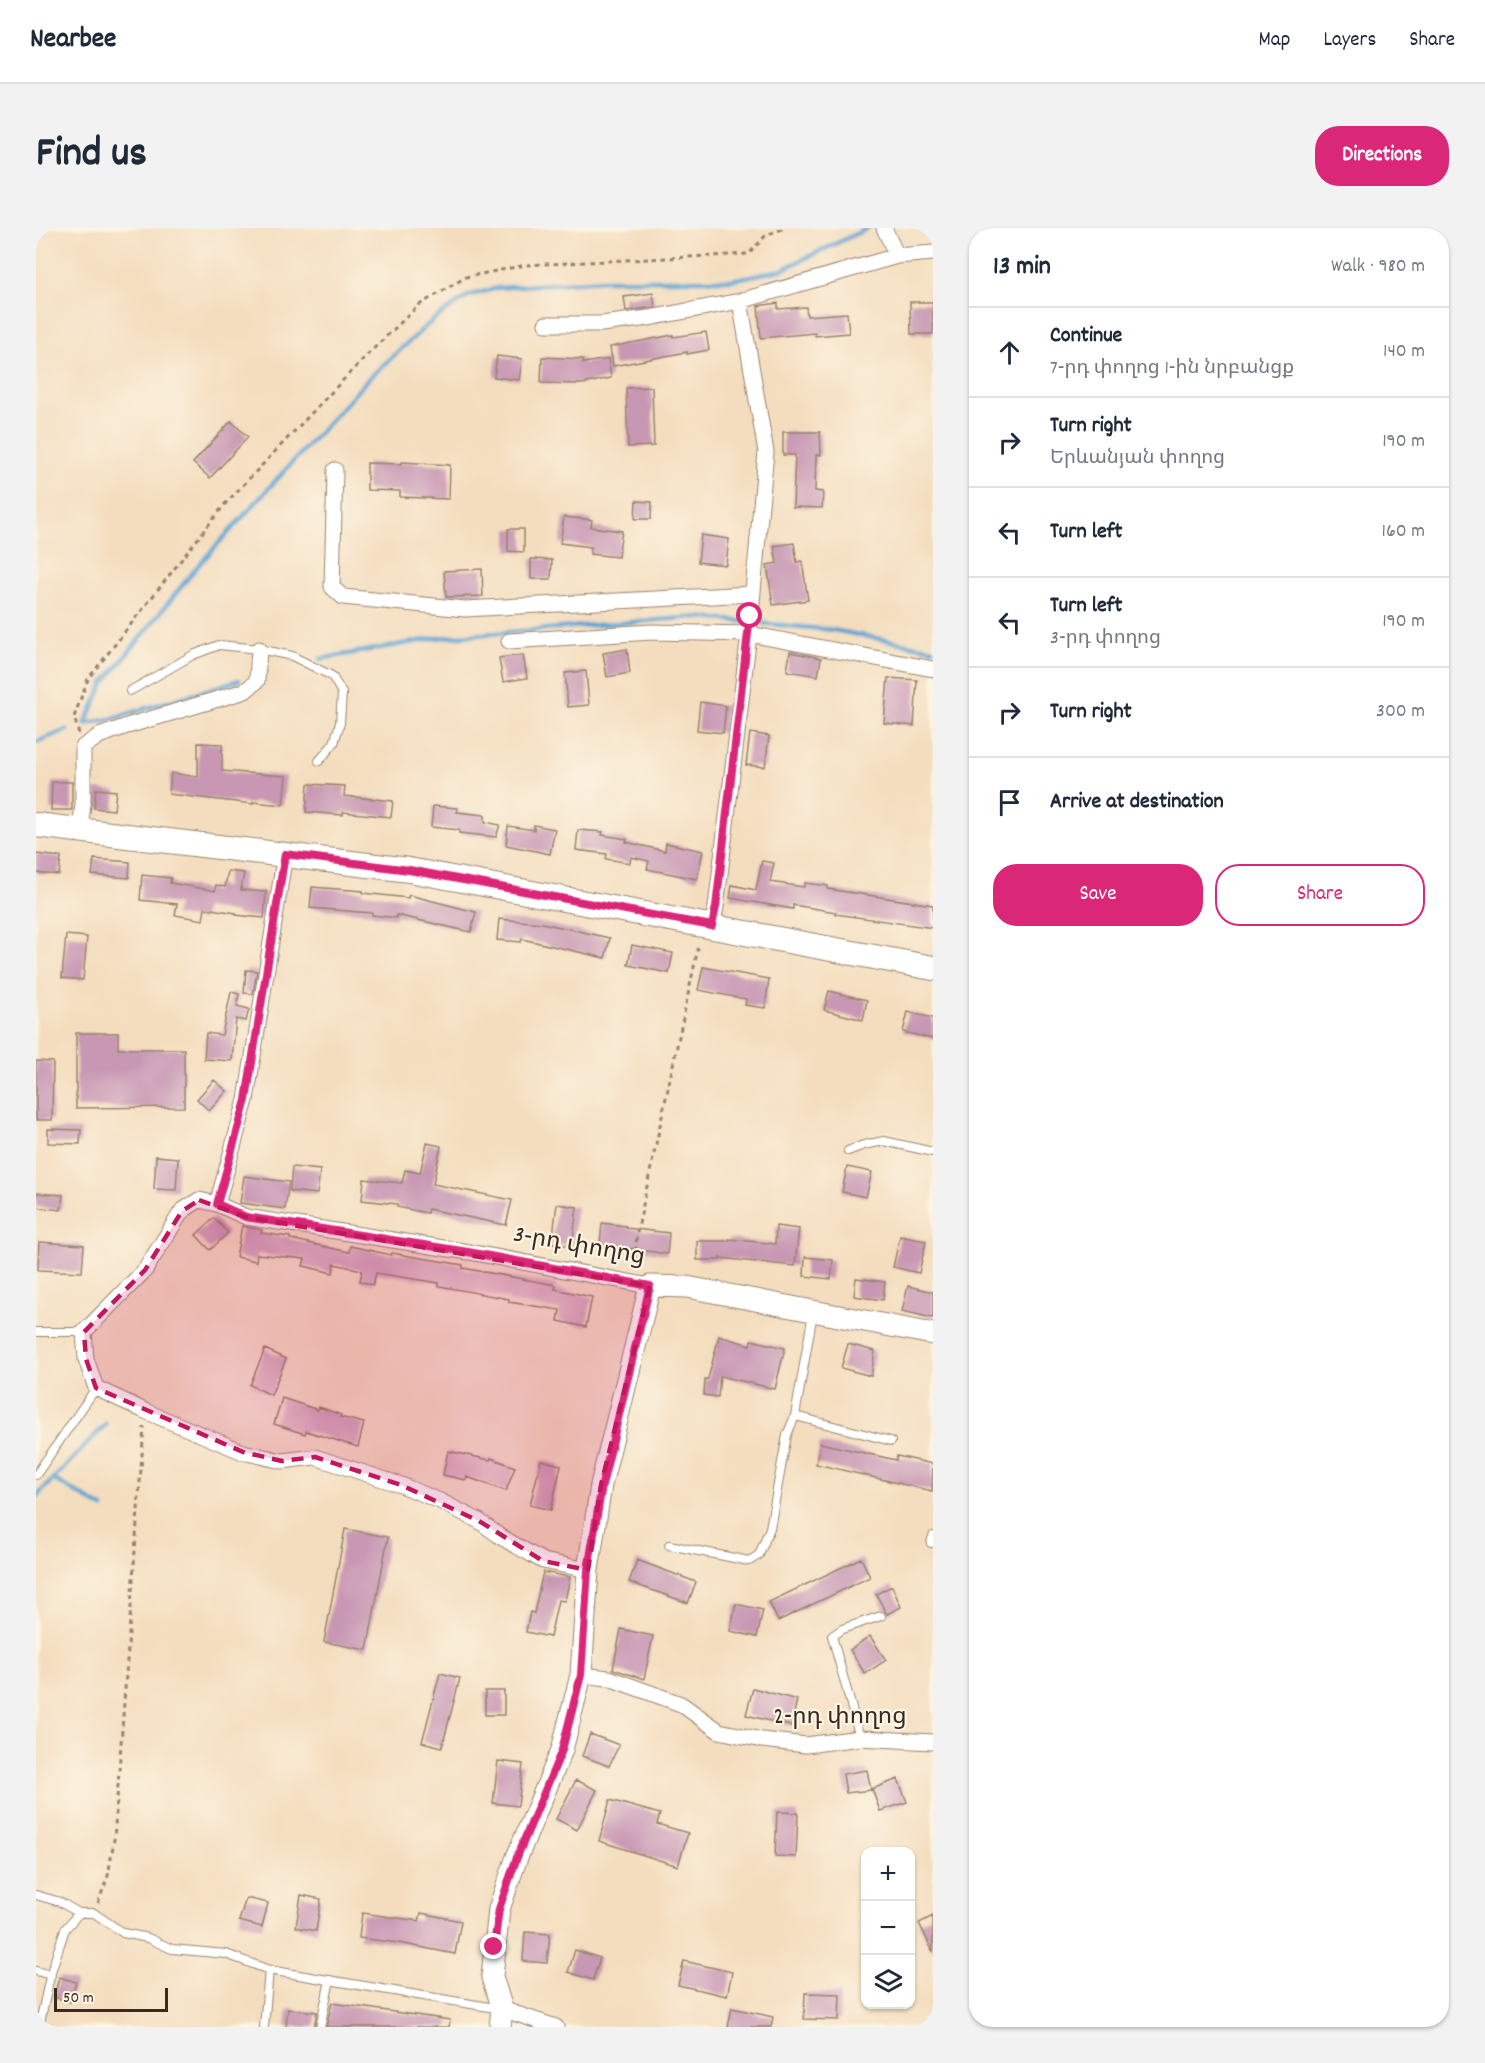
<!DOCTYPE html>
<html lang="en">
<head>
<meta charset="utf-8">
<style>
	:root { --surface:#fff; --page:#f2f2f3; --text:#1f2937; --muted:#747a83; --line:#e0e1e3; --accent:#db2777 }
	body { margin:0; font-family:Dekko,"Noto Sans Armenian",sans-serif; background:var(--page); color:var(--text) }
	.controls { position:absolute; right:18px; bottom:18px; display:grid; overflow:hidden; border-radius:12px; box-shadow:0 2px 4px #0004 }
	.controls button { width:54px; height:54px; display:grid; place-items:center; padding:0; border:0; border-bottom:2px solid var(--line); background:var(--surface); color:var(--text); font:30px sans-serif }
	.scale { position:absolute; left:18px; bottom:15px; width:114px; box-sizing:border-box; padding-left:6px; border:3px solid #3b2a1e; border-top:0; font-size:16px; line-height:21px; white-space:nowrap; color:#3b2a1e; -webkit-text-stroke:4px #fcf5e5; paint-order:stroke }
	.stop { position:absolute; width:18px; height:18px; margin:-14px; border:4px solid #db2777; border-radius:50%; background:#fff }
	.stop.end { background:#db2777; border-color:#fff; box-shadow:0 2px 6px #0008 }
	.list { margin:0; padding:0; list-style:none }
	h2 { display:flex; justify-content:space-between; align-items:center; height:78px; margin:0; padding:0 24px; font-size:26px }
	h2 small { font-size:20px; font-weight:400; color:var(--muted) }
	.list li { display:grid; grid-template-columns:39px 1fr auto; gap:18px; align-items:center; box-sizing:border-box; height:90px; padding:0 24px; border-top:2px solid var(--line) }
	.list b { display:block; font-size:22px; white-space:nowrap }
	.list p { margin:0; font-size:20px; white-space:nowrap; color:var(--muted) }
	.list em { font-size:20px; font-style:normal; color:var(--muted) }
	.actions { display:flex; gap:12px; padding:18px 24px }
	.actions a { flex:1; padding:14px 0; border:2px solid var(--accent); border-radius:24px; text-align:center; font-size:21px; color:var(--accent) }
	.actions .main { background:var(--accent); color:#fff }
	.icon { flex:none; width:33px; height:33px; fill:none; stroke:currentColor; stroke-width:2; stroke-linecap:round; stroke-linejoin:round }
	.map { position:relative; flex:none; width:897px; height:1799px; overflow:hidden; border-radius:24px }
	header { display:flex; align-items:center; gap:36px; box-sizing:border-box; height:84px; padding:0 30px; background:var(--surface); border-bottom:2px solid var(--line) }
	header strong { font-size:28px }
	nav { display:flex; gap:33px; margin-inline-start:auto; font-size:21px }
	.intro { display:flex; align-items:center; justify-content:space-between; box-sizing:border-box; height:144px; padding:0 36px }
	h1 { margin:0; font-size:42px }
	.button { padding:15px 27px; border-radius:24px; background:var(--accent); color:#fff; font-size:21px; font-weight:700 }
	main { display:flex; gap:36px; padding:0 36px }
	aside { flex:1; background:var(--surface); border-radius:24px; box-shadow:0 2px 4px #0004 }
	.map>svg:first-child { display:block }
</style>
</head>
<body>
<header>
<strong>Nearbee</strong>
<nav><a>Map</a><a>Layers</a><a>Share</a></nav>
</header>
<div class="intro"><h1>Find us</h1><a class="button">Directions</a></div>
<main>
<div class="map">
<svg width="897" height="1799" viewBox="0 0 897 1799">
	<rect width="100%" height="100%" fill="#fcf5e5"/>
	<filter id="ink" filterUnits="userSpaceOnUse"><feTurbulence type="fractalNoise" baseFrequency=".0167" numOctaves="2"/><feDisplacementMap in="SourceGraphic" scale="12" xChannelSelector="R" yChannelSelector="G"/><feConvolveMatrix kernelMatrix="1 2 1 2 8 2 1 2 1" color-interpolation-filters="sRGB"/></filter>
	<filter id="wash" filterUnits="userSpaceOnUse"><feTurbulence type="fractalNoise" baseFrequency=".008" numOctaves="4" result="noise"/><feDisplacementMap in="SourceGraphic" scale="24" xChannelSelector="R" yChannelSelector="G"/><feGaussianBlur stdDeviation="1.35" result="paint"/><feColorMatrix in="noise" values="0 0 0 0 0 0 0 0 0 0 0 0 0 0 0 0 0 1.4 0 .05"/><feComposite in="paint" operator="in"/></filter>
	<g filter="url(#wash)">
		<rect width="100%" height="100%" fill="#f4ddbe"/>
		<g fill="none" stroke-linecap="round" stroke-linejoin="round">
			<path stroke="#5ca2d2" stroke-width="4.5" d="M284,431l116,-21 259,-21 138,13 100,19
				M49,496l19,-41 93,-116 172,-189 64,-58 35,-24 29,-8 107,-8h127l50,-10 87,-42
				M49,496l26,-5 128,-39
				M0,514l31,-12
				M17,1251l50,29
				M0,1269l70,-73"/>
		</g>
		<g id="blocks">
			<path fill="#c897b4" d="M617,65l2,14 -29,4 -2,-14z
				M874,74h23v32h-22z
				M742,75v6l28,-2 1,9 40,-3 2,20 -34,3v-3l-54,5 -3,-32z
				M670,104l3,18 -22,4v-2l-74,14 -3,-19 63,-12v2z
				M461,128l25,3 -3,21 -25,-3z
				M506,129l41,2v4l25,-4 3,19 -29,6 -41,-1z
				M616,159l2,59 -26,1 -2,-59z
				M195,193l17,16 -38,41 -17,-15z
				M747,204h37l1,23h-5l-1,36 8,1 -1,16 -29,-1 2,-52h-12z
				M366,234l48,3 -1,34 -49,-2v-6l-33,-1v-27l35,1z
				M600,273l16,1 -1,17h-16z
				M528,289l28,3 -1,7 31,4 -4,26 -28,-3 1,-7 -31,-4z
				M472,301h16v23l-16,-1z
				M665,307l28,4 -3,26 -28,-3z
				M758,315l3,19 5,-1 6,39 -35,5 -6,-40 10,-2 -3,-17z
				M495,331l21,1 -1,19h-20z
				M446,341l1,27 -37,1 -2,-26z
				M591,421l3,24 -23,4 -4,-24z
				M754,424l31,6 -3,18 -31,-5z
				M487,427l4,23 -24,4 -4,-24z
				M550,443l3,34 -21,2 -3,-34z
				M852,450l29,2 -3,46 -30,-3z
				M664,474l26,4 -3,27 -26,-3z
				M714,505l19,3 -4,31 -19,-2z
				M162,515l24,1v27l64,5 -3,29 -30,-3v2l-84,-10 2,-21 27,4z
				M16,554h20v28h-21z
				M272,556l37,2 -1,10 49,5 -2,16 -48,-5v3l-37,-3z
				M60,561l20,2 -2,19 -20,-2z
				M397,578l25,2 -1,4 28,3v7l15,3 -4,12 -37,-4v-3l-28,-3z
				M498,597l21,4 -5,25 -44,-9 2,-19 26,4z
				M542,602l25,2 -1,3 25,4 -1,3 39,9 1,-8 37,8 -6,28 -50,-10 2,-8 -18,-4 -1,6 -24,-4 1,-5 -31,-4z
				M0,626l25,3 -2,18 -23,-2z
				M58,631l36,3 -1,16 -37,-3z
				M726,633l12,2 -4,19 34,5 1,-4 23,3v3l105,16v23l-98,-14 1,-2 -43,-7v4l-63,-11 2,-13 24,5z
				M192,643l16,2 -3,17 25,2 -2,26 -28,-3v-2l-31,-5 -2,12 -28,-5 2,-11 -37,-4 2,-25 29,3 -1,5 45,8 1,-6 9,2z
				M276,659l51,4v2l45,5 1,-3 67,17 -5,20 -75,-17v3l-24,-3v-2l-62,-5z
				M463,691l43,4 68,15 -5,20 -83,-19 -1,3 -24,-2z
				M30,707l21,2 -4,43 -21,-2z
				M596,717l41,8 -4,20 -41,-8z
				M667,739l66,12 -4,29 -20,-3 1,-6 -48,-9z
				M210,742l11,1 -4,23 -9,-1z
				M793,763l38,9 -4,20 -39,-10z
				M195,764l8,2 -2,12 12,3 -3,12 -10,-2 -4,42 -28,-2 2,-26 16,2z
				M872,784l25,6v21l-30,-7z
				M40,805h42v16h66v58l-108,1z
				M0,833l17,1 -1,58h-16z
				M178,852l13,11 -18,20 -12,-12z
				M12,901l33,1 -1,14 -32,-1z
				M391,915l14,3 -8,38 79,16 -6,25 -78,-16 -1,4 -30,-6v-3l-35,-4 2,-21 38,4 3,-13 15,3z
				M120,928l22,2 -2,32 -22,-1z
				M256,939l28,3 -3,24 -27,-3z
				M811,939l25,5 -6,25 -24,-5z
				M208,948l45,6 -4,27 -45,-6z
				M0,965l27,2 -2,15 -25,-3z
				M521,976l20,3 -5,39 -20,-3z
				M178,990l14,15 -18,17 -14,-15z
				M566,995l24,3v2l43,5 -2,21 -67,-10z
				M206,998l20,4 -1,3 29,4v2l59,13 1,-6 41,9 1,-2 71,12v3l93,17 -1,4 37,8 -6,30 -28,-6 2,-11 -51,-8v-3l-70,-13v-3l-63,-10 -3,12 -13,-4 2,-11 -28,-6 -1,9 -30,-7 2,-7 -48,-5 -1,7 -20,-4z
				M740,998l23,3 -4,37 -75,-8v2h-23v-19h32v-2l46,5z
				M864,1008l26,5 -7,32 -26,-6z
				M3,1014l45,3 -2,27 -44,-2z
				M769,1029l28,3 -2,19 -27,-3z
				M820,1050l29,4 -2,18 -29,-4z
				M872,1058l25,6v26l-31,-7z
				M683,1108l31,9 1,-5 34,8 -10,41 -55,-13 -2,21 -14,-2 1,-16h3z
				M812,1116l27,7 -4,25 -30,-8z
				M229,1121l21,10 -15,36 -21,-10z
				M246,1170l36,12 1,-3 22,8 -1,2 24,6 -6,24 -52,-16 -1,3 -31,-10z
				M784,1215l76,17 1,-4 36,8 -1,27 -116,-27z
				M412,1223l42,9 1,-2 24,9 -9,24 -39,-14 -1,3 -23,-5z
				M505,1232l20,5 -10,45 -21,-5z
				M309,1301l43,8 -21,113 -43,-8z
				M825,1330l9,19 -92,44 -9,-19z
				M601,1332l59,22 -8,21 -59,-21z
				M507,1344l27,5 -5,24 -7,-1 -8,37 -24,-5 4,-20 4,1z
				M856,1358l9,21 -14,7 -11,-20z
				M700,1376l27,6 -6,27 -27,-6z
				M585,1401l32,7 -9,43 -31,-10z
				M834,1408l16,24 -21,14 -15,-24z
				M404,1445l20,5 -18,69 -20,-5z
				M717,1460l44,12 -6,26 -45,-11z
				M449,1463h19v24h-19z
				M554,1506l29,11 -10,21 -27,-10z
				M462,1533l25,3 -5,42 -25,-3z
				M831,1542l4,20 -25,3 -3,-19z
				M862,1551l9,23 -27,9 -8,-22z
				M540,1552l21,10 -20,40 -21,-11z
				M574,1572l50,14 -3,10 31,9 -10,33 -79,-25z
				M741,1584l21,1 -2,44 -21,-1z
				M265,1667l20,4 -5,32 -20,-4z
				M210,1670l22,5 -6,24 -23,-6z
				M326,1685l57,8 2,-8 40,8 -6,33 -56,-11 -40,-5z
				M897,1688v36l-14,-29z
				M489,1704l25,2 -3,29 -24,-2z
				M539,1722l25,8 -7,22 -25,-8z
				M648,1733l48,11 -5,24 -49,-11z
				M23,1749l17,5 -6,20 -16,-5z
				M769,1765l35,1 -1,26 -35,-1z
				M296,1775l118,17 -1,7h-123z
				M696,1780l41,9 -2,10h-43z
				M252,1781l29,3 -3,15h-28z"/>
		</g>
	</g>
	<g filter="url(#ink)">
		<use href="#blocks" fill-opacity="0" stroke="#98846e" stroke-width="1.5"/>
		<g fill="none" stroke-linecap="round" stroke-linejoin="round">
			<g stroke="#98846e" stroke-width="10">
				<path id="lane" d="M94,463l63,-36 26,-10 40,4 33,7 40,20 10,17 -2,30 -6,20 -15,18
					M812,923l16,-6 20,-4 49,11
					M777,1085l-18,103 96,25
					M0,1104h48
					M0,1247l60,-87
					M895,1315l2,-7
					M633,1317l80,16 10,-6 11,-27 17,-93 8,-19
					M824,1510l-28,-102 10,-7 39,-13
					M0,1667l24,7 19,11
					M0,1743l15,4
					M3,1799l12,-55 14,-43 14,-16h15l29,20 25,5 24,11 54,5 43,16 232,39
					M228,1799l5,-57
					M284,1799l10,-47"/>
			</g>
			<g stroke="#98846e" stroke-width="17">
				<path id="street" d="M848,0l13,28
					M510,96h55l48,-6 91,-17
					M299,242l-3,117 11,10 122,12 286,-15
					M473,413l143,-9 97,2 184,35
					M44,603l3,-27v-57l16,-11 28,-10 118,-35 12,-10 2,-32
					M676,698l4,-19 33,-273 17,-182 -26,-151 157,-45 36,-3
					M181,976l29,-104 39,-246
					M552,1342l-45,-9 -42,-24 -22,-16 -39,-20 -39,-16 -86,-28 -33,4 -39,-9 -98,-41 -49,-23 -10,-29 -2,-27 61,-62 37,-59 17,-11 18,4 29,13 223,35 181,34
					M545,1447l28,3 72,26 38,27 43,9 44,5 54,-7 73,4
					M466,1781l54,18"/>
			</g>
			<g stroke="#98846e" stroke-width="23">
				<path id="secondary" d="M464,1799l2,-18 -10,-32 7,-68 18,-52 45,-107 19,-75 7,-105 13,-85 49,-199 37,1 246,47"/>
			</g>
			<g stroke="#98846e" stroke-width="26">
				<path id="primary" d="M0,597l373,45 524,98"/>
			</g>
			<path stroke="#98846e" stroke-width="3" stroke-dasharray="4.5 4.5" stroke-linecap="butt" d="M43,506l-5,-17 14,-38 137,-175 141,-148 53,-51 47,-28 60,-12 223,-11 17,-19 19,-7
				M598,1041l3,-36 61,-285
				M62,1675l10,-27 6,-36 30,-413"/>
			<use href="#lane" stroke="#fff" stroke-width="8"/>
			<use href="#street" stroke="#fff" stroke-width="15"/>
			<use href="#secondary" stroke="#fff" stroke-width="21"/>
			<use href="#primary" stroke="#fff" stroke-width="24"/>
		</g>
	</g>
	<g fill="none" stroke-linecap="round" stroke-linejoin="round" filter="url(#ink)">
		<path stroke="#db2777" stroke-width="8" d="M458,1719l5,-38 18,-52 45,-107 19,-75 7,-105 14,-85 48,-199 -182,-34 -222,-35 -29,-13 29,-104 39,-246 124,16 303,56 4,-19 34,-291"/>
	</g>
	<path fill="#c2185b" fill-opacity="0.2" stroke="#c2185b" stroke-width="4.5" stroke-dasharray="12 8" stroke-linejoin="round" d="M163,972l47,17 404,69 -49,199 -13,85 -45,-9 -64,-40 -78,-36 -86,-28 -33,4 -39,-9 -147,-64 -10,-29 -2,-27 61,-62 37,-59z"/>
	<g text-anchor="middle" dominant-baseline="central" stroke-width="4.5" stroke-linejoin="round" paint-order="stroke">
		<g font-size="24" fill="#3b2a1e" stroke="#fcf5e5">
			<text transform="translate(543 1019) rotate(10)">3-րդ փողոց</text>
			<text x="804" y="1490">2-րդ փողոց</text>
		</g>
	</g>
</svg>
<div class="controls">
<button>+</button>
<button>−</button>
<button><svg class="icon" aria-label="layers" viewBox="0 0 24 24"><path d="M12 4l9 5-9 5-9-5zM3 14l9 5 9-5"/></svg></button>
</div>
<div class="scale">50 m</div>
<div class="stop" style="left:714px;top:388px"></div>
<div class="stop end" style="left:458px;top:1719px"></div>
</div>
<aside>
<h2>13 min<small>Walk · 980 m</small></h2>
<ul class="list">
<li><svg class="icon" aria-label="ahead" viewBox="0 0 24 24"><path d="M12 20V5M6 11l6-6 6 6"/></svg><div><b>Continue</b><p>7-րդ փողոց 1-ին նրբանցք</p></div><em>140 m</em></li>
<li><svg class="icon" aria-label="right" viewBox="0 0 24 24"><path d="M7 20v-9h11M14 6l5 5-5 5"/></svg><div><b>Turn right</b><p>Երևանյան փողոց</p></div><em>190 m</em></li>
<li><svg class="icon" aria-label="left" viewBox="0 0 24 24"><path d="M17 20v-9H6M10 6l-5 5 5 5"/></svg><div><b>Turn left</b></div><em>160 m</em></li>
<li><svg class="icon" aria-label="left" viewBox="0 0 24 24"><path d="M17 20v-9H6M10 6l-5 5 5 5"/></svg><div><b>Turn left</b><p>3-րդ փողոց</p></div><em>190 m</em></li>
<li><svg class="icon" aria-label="right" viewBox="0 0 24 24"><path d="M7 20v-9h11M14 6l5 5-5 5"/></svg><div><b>Turn right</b></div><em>300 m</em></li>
<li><svg class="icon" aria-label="arrive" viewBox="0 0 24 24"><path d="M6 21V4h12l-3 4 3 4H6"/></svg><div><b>Arrive at destination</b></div></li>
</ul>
<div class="actions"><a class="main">Save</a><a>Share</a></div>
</aside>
</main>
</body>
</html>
